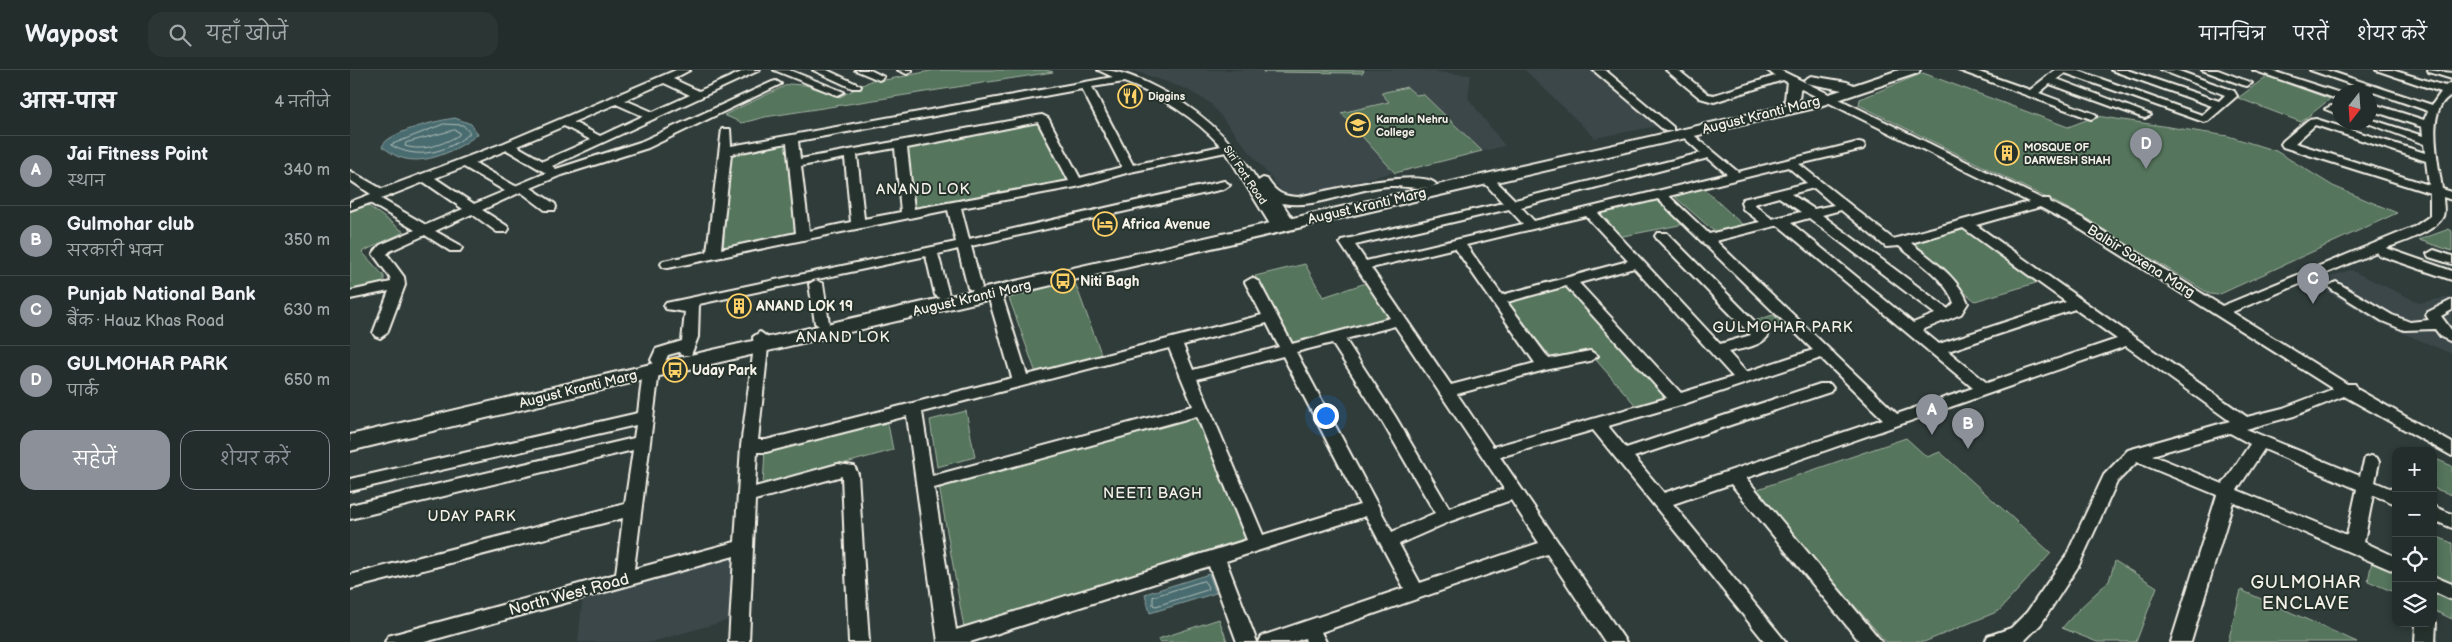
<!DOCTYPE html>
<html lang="hi">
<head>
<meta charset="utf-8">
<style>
	:root { --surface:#232d2c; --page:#2b3534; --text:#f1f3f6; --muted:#a3a8a9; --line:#404948; --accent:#8c9099 }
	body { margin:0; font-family:"Balsamiq Sans","Playpen Sans Deva",sans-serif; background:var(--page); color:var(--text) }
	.controls { position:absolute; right:15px; bottom:15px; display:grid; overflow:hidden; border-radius:10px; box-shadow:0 2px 8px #0003 }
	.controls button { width:45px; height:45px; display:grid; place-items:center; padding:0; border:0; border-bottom:1px solid var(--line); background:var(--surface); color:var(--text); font:25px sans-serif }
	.compass { position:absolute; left:1982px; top:15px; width:45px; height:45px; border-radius:50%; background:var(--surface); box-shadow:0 2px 8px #0003; rotate:197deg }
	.you { position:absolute; left:975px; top:345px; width:18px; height:18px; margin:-12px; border:4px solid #fff; border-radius:50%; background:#1a73e8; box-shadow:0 0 0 8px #1a73e833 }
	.badge { display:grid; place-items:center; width:32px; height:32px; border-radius:50%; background:var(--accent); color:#fff; font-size:16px; font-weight:700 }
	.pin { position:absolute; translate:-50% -41px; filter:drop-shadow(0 1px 2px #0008) }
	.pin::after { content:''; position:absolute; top:26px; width:18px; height:15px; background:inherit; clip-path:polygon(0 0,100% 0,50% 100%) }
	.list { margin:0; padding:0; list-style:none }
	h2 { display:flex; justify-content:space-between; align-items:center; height:65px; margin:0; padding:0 20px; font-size:21px }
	h2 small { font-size:16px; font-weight:400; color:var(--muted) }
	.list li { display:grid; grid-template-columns:32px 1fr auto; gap:15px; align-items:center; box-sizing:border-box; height:70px; padding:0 20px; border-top:1px solid var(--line) }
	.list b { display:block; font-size:19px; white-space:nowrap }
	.list p { margin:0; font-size:16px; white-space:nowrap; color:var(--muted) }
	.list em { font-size:16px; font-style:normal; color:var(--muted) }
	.actions { display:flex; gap:10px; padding:15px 20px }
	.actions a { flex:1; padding:11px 0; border:1px solid var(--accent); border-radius:15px; text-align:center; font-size:18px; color:var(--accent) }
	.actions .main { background:var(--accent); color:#fff }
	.icon { flex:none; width:28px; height:28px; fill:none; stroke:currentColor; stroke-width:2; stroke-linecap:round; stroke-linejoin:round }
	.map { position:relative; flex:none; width:2102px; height:572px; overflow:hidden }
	header { display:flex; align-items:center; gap:30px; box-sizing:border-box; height:70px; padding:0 25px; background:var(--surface); border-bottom:1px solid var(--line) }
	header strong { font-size:24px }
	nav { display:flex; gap:28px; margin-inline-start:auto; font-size:18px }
	.search { width:350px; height:45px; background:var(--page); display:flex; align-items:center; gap:12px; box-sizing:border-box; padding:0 18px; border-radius:15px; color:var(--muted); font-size:19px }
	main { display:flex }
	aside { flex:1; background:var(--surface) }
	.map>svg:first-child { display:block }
</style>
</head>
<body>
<header>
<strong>Waypost</strong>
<div class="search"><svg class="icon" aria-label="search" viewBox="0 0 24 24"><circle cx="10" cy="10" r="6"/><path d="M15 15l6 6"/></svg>यहाँ खोजें</div>
<nav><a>मानचित्र</a><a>परतें</a><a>शेयर करें</a></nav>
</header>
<main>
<aside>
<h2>आस-पास<small>4 नतीजे</small></h2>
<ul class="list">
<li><span class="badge">A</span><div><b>Jai Fitness Point</b><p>स्थान</p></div><em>340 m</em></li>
<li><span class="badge">B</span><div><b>Gulmohar club</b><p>सरकारी भवन</p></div><em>350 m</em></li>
<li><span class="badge">C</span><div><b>Punjab National Bank</b><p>बैंक · Hauz Khas Road</p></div><em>630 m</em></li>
<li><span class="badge">D</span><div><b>GULMOHAR PARK</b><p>पार्क</p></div><em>650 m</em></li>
</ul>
<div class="actions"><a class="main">सहेजें</a><a>शेयर करें</a></div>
</aside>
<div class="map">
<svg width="2102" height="572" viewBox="0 0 2102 572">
	<rect width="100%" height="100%" fill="#2f3c3a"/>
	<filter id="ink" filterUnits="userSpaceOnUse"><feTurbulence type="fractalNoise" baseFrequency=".02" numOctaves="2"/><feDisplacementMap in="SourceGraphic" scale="10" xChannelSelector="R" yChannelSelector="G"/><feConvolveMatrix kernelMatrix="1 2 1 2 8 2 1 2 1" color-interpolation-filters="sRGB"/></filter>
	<g filter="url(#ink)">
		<path fill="#3a4649" d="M782,0h280l59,5 -3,23 37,48 -218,52 -77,-95 -24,-14z
			M1175,0h75l69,54 -74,14z
			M2001,200l69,33 32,-7v58l-75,-32 -66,-40z
			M385,484l-6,66 -77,22h-74l5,-48z"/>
		<path fill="#55745d" stroke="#a4b2a2" d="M696,0l7,2 -288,45 -23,6 -18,-8 65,-31 16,1 35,12 34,-18 6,2 55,-11z
			M914,0h100l-1,3 -100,-1z
			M1573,3l145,54 29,-11 131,20 48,15 57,35 64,27 -179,82 -8,-1 -139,-84 -212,-105 1,-6z
			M1917,6l63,23 -29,23 -63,-24z
			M1057,17l9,8 7,-1 59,57 -87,22 -54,-60 48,-11 -8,-9z
			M689,51l6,16 25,45 -158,28 -6,-63z
			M440,70l8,93 -75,20 4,-57 -3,-44z
			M1353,118l42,39 -29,6 -41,-36z
			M1309,128l26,26 -67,13 -24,-24z
			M16,134l38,28 -42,20 22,24v8l-34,7v-81z
			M1616,159l73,53 -64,19 -66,-56z
			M2099,159l3,2v20l-33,-11z
			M955,194l18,33 43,-14 24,37 -95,26 -40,-70z
			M724,210l28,76 -66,17 -27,-75z
			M1217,215l107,113 -36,10 -49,-56 -36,7 -49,-57z
			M1423,245l15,12 -19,4 -12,-11z
			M616,341l9,46 -38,10 -7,-47z
			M845,346l52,122 -283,90 -25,-142z
			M537,349l6,31 -130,36 2,-37z
			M1556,368l21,19 13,-5 111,101 -52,58 -75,31h-38l-131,-152z
			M2086,389l16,7v29l-19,-7z
			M2083,465l19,8v76l-19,-9z
			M1765,491l42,26 -21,55h-39l-35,-14 17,-19 30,-28z
			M2022,491l24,4v28l-28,-12z
			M1891,520l116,52h-129z
			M869,549l8,22 -68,1 -1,-3z"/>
		<path fill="#4a6c70" stroke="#8ea1a0" d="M105,48l16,6 7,10c-20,16 -54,33 -79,23 -6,-2 -11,-7 -17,-10 4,-15 58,-27 73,-29z
			M859,504l7,19 -66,20 -5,-19z"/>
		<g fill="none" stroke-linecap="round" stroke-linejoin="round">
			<path stroke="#b0bcb8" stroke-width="1" d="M94,54l19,1 7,8c-22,19 -53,28 -79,12z
				M105,60l4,2v3c-15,9 -36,17 -54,11l1,-3z
				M854,511l4,6 -1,3 -51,16 -3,-1v-8z"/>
			<g stroke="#f4f1e8" stroke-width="4">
				<path id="minor" d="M326,0h14l-17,9 26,12 47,-21h14l-208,96 4,3 84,-27 132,-60 4,-1 5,3 -133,64 -89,28 -28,12 24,16 1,3 -1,3h-10l-24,-18 -39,18 25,16 2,3 -2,3h-10l-25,-18 -37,17 25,14 2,3 -2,3h-10l-25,-16 -35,16 -3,3 17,23 1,8 -18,48 -7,5 -5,-2 -2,-3 16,-42 -39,8v-8l41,-9 -1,-5 -17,-23 7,-9 35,-15 -45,-27 -20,7v-8l21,-8 -21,-14v-9l32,18 122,-46zM314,13l26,12 -37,17 -28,-12zM266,34l27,12 -43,20 -27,-14zM214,56l27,14 -48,21 -26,-15zM157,80l39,23 -31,13 -40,-23zM114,97l41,24 -31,13 -39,-26zM74,112l39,27 -37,16 -45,-26z
					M424,0h15l55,22 -6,3 -4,-1z
					M463,0h14l34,16 -1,2h-8z
					M505,0h15l14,7 -5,3z
					M548,0h14v1l-5,3z
					M748,0c19,0 34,6 51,14 47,22 82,53 109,97l5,-3 4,1c9,14 15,17 31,18 23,-5 123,-30 138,-13 -7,8 -35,1 -45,2 -36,1 -73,24 -109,17l14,21 -2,3 -10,-1 -6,4 -7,-4 -45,-74 -96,20 -54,15 -115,21 8,31 255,-58 6,4 -6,4 -253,57 11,42 -7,4 -7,-4 -10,-39 -20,5 11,41 -7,4 -7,-4 -9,-39 -227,48 -1,33 -7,18h-10l-2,-3 -11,3 -4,9h-10l-3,-4 5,-11 26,-8 3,-29 -19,-3 -2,-3 2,-3 290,-61 -8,-32 -280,58 -5,-1 -2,-3 2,-3 44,-9 15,-123h8l1,17 382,-69zM774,12c37,14 70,35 97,64l-88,19 -41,-78zM732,19l40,78 -42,11 -32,-60 -6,-3 -242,44 -2,-18zM688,52l31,59 -155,28 -7,-61zM437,73l9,90 -75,16 10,-95zM545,78l6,64 -37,7 -7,-64zM495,88l6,64 -42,9 -8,-65z
					M1243,0h12l68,57v4h-8z
					M1316,0h12l30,24 6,1 61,-19 -8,-6h13l262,129h7l2,4 31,15 140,88 192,-79 16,-11v-23l-147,-46 -2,-3 2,-3 25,-21 8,-1 109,34 -1,-9 -59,-22h5v-3l53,17 -1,-9 -52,-17v-7l54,17 4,-9 -118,-41h16l106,35 9,-13 -65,-22h16l53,16 7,-4v13c-28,13 -13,69 -10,94l10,3v8l-9,-3c0,7 2,13 0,19 -6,15 -43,27 -57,32l66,23v9l-73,-25 -2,-3 -145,60 115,72h8l2,5 95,54v13l-108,-60 -50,20 -48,13 114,47 5,-18 6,-2 6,2 2,4 -4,20 21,9v13l-23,-9 -9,47 32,15v15l-163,-70 -42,140h-20l46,-147 -80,-33 -20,20 -38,83 -38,59 -16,16 -7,2h-33l3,-6 23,-8 16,-16 39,-56 38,-81 24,-25 102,-29 -104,-75 -380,132 136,164h-22l-129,-158 -58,20 113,138h-21l-172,-212 -93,27 126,185h-21l-58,-88 -226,78 5,10h-20l-1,-4 -12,4h-34l3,-6 142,-48 -38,-72 -140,45 31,81h-20l-28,-76 -239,76h-32l-31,-226 -141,36h-9l-2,35 83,-23 16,2 4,8 11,168h-20l-7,-166 -87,24 -6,142h-20l5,-86 -309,86h-40l3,-6 7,-2 221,-60 7,-56 -273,71v-14l275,-71 8,-54 -283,69v-14l284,-67 2,-13 -286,66v-12l288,-66 5,-42 3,-4h10l3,4 -25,198 101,-27 6,-96 13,-99 -1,-10 7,-5 7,5 1,10 -10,93h8l246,-62 -25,-86 7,-4 7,4 26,83 235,-60 -17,-33 7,-4 7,4 33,62 98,-26 -50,-75 2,-3 161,-37 -22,-24 6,-4 4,1 24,24 186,-47 -21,-19 6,-3 4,1 48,40 121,-30 4,1 2,3 -2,3 -64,15 94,75 136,-37 -246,-122 -69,22 -14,-4zM1965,55l111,36 3,24 -134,-42zM1358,88l19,16 -193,47 -13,-14zM1438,97l19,16 -64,16 -2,3 2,7 17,13 -51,12 -40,-38zM1464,118l20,17 -20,4 -23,-15zM1429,127l22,15 -29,7 -18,-15zM1308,129l155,151 -67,22 -18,-20c12,-3 32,-5 40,-16l-2,-3 -99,-100h-10l-2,3 2,3 94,96 -31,9 -122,-131zM1690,137l32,17 261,165 -50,19 -36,9 -271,-192zM1159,139l14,15 -157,37 -11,-16zM1491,140l45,37 13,-1c19,16 46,32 55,57l-6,6 -126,-94zM1236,146l42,45 -126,34 -36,-50zM1459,148l126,96 -22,9 -122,-100zM1425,156h4l194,162 -76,26 -181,-173zM1613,158l103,74 -127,42 -17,-14 39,-16 7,-11c-10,-26 -36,-43 -57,-60zM1105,178l80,115 -84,22 -80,-117zM1284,198l99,109 -52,16 -102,-110zM1216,216l101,112 -174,49 -36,-53 88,-24 45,-9 8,-5 -8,-5 -41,8 -42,-57zM1725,239l42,30 -130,44 -39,-32zM917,253l12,24 -86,23 -10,-25zM1045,256l109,163 -55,19 -54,-92 -50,-77zM982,273l51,80 52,90 -43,19 -96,-180zM819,278l24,58 -261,70 -10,-64zM933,286l77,149 -97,30 -66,-156zM1471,288l62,61 -219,74 -30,-36 196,-65 3,-4 -3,-4h-10l-194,64 -18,-22 76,-22zM847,346l50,124 -291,90 -22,-142zM1880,363l20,11 -27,40 -71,-29zM1914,379l93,40 -10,46 -110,-45zM1161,430l28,43 -119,40 -21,-39 52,-23z
					M1608,0h15l57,20 25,-20h21l126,45 10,-9 -101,-36h16l92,31 6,-6 -64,-25h15l58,21 3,5 -29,25 -4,1 -139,-49 -8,6 94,36 -6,3 -4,-1 -91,-33 -11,9 56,21 2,2 -6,3z
					M1852,0h16l34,13 -5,3 -4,-1z
					M1903,0h16l71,23v7z
					M2078,0l24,3v6l-23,-7z
					M1981,36l9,2v7l-15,-6z
					M2084,180l18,6v8l-23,-7 -2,-3z
					M466,210l7,4 6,39 -7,5 -7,-5 -6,-39z
					M1986,212l56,33 18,7 19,-2 -3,-5 2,-3 24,-12v10l-11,6 11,15v11l-11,-5 -6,-8 -31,1 -22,-9 -51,-32 -2,-3z
					M2083,436l19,8v14l-19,-8z
					M2083,506l19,8v16l-19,-9z
					M2083,548l3,5 -1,19h-20l1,-19h17z"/>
			</g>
			<g stroke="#f4f1e8" stroke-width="4">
				<path id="major" d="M1549,0h21l-2,3 -107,36 -1160,269 -301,73v-16l301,-71 1156,-263 35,-11 -36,-7 -2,-3 7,-4 36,6 7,3z
					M1444,7l7,4 -2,19 -7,4 -7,-4 2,-19z"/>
			</g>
			<use href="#minor" fill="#26332d" fill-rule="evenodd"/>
			<use href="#major" fill="#26332d" fill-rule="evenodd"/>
		</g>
	</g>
	<defs>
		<g id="restaurant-ring" transform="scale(1.25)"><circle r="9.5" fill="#26332d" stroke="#ffd166" stroke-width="1.5"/><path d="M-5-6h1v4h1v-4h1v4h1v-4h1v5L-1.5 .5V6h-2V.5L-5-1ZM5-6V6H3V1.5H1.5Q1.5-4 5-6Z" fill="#ffd166"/></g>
		<g id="university-ring" transform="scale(1.25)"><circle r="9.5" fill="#26332d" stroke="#ffd166" stroke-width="1.5"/><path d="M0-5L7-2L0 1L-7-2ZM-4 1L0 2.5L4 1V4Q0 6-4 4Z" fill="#ffd166"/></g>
		<g id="building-ring" transform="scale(1.25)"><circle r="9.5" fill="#26332d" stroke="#ffd166" stroke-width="1.5"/><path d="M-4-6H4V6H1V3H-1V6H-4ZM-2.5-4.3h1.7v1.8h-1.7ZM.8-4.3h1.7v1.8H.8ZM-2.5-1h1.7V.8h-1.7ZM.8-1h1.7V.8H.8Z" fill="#ffd166"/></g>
		<g id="hotel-ring" transform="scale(1.25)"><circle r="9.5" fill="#26332d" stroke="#ffd166" stroke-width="1.5"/><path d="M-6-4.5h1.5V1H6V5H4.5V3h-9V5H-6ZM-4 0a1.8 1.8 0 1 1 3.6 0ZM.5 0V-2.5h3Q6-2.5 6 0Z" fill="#ffd166"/></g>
		<g id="bus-ring" transform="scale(1.25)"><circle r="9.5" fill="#26332d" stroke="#ffd166" stroke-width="1.5"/><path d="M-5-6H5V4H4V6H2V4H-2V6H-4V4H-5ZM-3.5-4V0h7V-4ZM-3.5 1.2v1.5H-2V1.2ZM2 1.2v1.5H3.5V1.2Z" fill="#ffd166"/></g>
	</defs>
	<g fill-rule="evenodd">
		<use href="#restaurant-ring" x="780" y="26"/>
		<use href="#university-ring" x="1008" y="55"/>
		<use href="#building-ring" x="1657" y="83"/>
		<use href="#hotel-ring" x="755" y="154"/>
		<use href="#bus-ring" x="713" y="211"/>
		<use href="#building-ring" x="389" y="236"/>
		<use href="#bus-ring" x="325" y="300"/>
	</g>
	<g text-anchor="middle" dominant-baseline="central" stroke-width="4" stroke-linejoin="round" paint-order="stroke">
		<g font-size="11" font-weight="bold" fill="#f4f1e8" stroke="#26332d" text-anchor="start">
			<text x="798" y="26">Diggins</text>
			<text x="1026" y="49">Kamala Nehru<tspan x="1026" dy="13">College</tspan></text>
			<text x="1674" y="77">MOSQUE OF<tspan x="1674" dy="13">DARWESH SHAH</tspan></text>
		</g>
		<g font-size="11" fill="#f4f1e8" stroke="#26332d">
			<text transform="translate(895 105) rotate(56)">Siri Fort Road</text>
		</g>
		<g font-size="14" fill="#f4f1e8" stroke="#26332d">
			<text transform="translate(1411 45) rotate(-14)">August Kranti Marg</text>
			<text transform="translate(1017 136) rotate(-13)">August Kranti Marg</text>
			<text transform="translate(1791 191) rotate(32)">Balbir Saxena Marg</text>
			<text transform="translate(622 228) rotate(-13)">August Kranti Marg</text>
			<text transform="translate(228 319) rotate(-14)">August Kranti Marg</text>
		</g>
		<g font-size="14" font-weight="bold" fill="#f4f1e8" stroke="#26332d" text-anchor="start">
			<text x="772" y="154">Africa Avenue</text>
			<text x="730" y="211">Niti Bagh</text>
			<text x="406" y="236">ANAND LOK 19</text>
			<text x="342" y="300">Uday Park</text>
		</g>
		<g font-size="15" letter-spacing="1" fill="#f4f1e8" stroke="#26332d">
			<text x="573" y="119">ANAND LOK</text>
			<text x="1433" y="257">GULMOHAR PARK</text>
			<text x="493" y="267">ANAND LOK</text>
			<text x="803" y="423">NEETI BAGH</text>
			<text x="122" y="446">UDAY PARK</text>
		</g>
		<g font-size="16" fill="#f4f1e8" stroke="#26332d">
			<text transform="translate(219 525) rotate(-15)">North West Road</text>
		</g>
		<g font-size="18" letter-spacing="1" fill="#f4f1e8" stroke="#26332d">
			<text x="1956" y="512">GULMOHAR<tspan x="1956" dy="21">ENCLAVE</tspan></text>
		</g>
	</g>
</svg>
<div class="controls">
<button>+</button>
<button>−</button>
<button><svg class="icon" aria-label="locate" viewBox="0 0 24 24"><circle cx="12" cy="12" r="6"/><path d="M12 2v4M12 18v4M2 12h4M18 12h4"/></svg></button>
<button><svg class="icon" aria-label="layers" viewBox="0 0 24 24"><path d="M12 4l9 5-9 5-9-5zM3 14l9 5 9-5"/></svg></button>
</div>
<svg class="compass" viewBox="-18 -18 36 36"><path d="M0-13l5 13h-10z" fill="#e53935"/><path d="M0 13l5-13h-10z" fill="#a3a8a9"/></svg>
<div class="you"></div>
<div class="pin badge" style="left:1582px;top:365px">A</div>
<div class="pin badge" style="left:1618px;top:379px">B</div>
<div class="pin badge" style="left:1963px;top:234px">C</div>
<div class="pin badge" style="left:1796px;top:99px">D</div>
</div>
</main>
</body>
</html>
